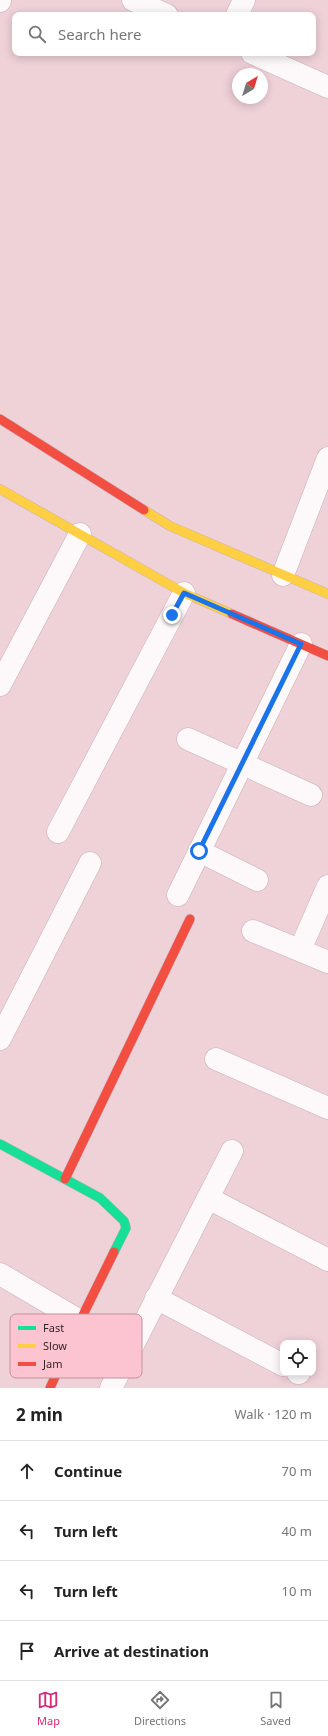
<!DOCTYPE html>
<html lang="en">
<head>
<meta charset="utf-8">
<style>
	:root { --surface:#fff; --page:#f6f6f6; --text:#222; --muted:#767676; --line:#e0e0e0; --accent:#db2777 }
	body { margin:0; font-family:"Noto Sans",sans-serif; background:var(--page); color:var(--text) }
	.controls { position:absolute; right:12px; bottom:12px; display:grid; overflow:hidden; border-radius:8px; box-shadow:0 2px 10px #0003 }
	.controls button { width:36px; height:36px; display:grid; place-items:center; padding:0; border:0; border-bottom:1px solid var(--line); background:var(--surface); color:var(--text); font:20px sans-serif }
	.compass { position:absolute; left:232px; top:68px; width:36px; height:36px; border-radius:50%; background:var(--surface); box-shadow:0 2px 10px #0003; rotate:38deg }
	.stop { position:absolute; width:12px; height:12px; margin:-9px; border:3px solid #1a73e8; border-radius:50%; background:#fff }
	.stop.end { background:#1a73e8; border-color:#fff; box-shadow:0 1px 4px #0008 }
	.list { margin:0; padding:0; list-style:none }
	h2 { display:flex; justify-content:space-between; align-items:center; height:52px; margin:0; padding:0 16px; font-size:17px }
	h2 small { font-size:13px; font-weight:400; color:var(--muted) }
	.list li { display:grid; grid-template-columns:26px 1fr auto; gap:12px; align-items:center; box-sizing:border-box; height:60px; padding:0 16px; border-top:1px solid var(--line) }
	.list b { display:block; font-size:15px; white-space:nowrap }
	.list em { font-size:13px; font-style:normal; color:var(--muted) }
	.icon { flex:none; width:22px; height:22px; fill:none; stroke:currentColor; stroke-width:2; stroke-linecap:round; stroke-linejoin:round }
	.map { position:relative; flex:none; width:328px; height:1388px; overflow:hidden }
	.search { position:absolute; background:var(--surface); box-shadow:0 2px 10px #0003; left:12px; right:12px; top:12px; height:44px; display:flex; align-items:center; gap:10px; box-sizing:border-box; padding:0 14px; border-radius:8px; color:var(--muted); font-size:15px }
	.sheet { height:292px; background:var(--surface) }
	nav { display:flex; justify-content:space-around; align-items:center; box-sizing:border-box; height:56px; border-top:1px solid var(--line); background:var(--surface); font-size:11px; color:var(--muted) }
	nav a { display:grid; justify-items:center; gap:2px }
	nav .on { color:var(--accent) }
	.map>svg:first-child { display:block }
</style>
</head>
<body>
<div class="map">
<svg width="328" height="1388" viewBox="0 0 328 1388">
	<rect width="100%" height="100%" fill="#efd1d8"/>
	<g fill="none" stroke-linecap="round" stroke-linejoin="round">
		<g stroke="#c8b0b5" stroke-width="23">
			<path id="street" d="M133,0l34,15
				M0,1v-1
				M237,15l7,-15
				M252,53l76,34
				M283,575l45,-117
				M0,685l80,-151
				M188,739l123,56
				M58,832l126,-239
				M199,851l58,29
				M178,895l123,-251
				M253,931l75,31
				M300,950l28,-64
				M0,1039l90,-176
				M216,1059l112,49
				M208,1198l120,62
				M0,1274l80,47
				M156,1298l127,67
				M298,1373h1
				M111,1388l121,-237"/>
		</g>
		<g stroke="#c8b0b5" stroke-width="10">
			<path id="fast" d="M0,1144l100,54 24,23 2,7 -12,24"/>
		</g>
		<g stroke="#c8b0b5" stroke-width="10">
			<path id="slow" d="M0,489l184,104 48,21
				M144,510l26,16 158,68"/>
		</g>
		<g stroke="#c8b0b5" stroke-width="10">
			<path id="jam" d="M0,419l144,91
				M232,614l96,42
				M65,1179l125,-260
				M50,1388l30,-67 34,-69"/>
		</g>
		<use href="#street" stroke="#fdf8f9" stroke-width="22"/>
		<use href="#fast" stroke="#16e098" stroke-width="9"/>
		<use href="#slow" stroke="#ffcf43" stroke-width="9"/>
		<use href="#jam" stroke="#f24e42" stroke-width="9"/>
	</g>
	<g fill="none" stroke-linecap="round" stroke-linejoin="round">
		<path stroke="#1a73e8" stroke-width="5" d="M172,615l12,-22 117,51 -102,207"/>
	</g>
	<rect x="10" y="1314" width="132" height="64" rx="6" fill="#fcc4d1" stroke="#c0929d" stroke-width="1"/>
	<rect x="18" y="1326" width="18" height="4" fill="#16e098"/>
	<rect x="18" y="1344" width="18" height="4" fill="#ffcf43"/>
	<rect x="18" y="1362" width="18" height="4" fill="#f24e42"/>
	<g font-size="11" fill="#331f23">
		<text x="43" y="1332">Fast</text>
		<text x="43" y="1350">Slow</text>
		<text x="43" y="1368">Jam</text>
	</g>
</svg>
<div class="controls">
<button><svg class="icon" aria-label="locate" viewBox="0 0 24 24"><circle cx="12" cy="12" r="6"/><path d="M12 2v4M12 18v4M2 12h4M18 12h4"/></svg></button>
</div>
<svg class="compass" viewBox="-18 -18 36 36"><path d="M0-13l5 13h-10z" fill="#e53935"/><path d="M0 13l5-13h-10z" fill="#767676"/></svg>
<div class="stop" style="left:199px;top:851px"></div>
<div class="stop end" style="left:172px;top:615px"></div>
<div class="search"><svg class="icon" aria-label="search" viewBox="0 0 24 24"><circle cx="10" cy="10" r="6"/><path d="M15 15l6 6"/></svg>Search here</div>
</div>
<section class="sheet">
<h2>2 min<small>Walk · 120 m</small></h2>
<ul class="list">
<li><svg class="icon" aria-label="ahead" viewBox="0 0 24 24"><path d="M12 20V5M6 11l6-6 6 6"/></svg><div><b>Continue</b></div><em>70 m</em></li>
<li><svg class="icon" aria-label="left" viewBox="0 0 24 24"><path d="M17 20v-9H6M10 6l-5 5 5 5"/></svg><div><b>Turn left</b></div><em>40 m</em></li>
<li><svg class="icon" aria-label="left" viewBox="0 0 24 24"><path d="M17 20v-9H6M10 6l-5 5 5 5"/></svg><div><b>Turn left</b></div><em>10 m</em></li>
<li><svg class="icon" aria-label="arrive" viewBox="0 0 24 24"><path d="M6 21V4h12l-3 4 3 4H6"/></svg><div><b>Arrive at destination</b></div></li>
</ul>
</section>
<nav>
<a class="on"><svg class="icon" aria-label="map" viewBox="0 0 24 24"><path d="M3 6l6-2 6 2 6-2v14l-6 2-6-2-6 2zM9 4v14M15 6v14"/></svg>Map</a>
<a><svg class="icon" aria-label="directions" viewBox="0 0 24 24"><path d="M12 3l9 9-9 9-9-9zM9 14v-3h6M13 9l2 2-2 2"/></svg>Directions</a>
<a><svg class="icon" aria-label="saved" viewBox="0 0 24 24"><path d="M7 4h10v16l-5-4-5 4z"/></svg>Saved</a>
</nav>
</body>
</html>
